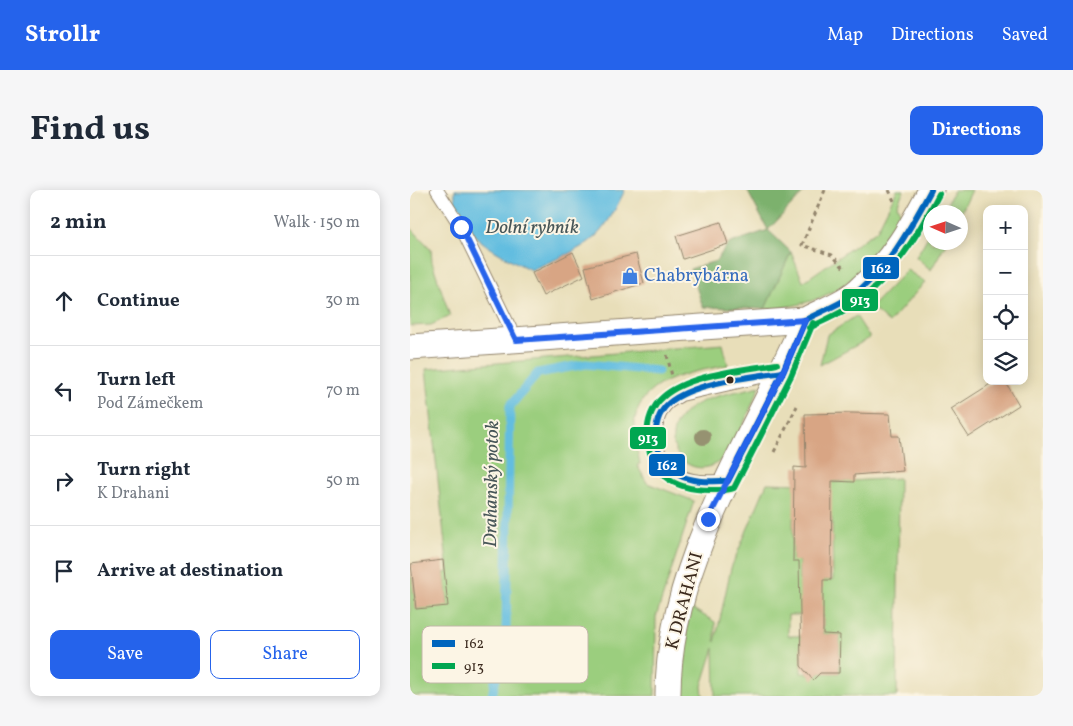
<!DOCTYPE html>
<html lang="en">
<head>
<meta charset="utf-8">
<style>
	:root { --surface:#fff; --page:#f6f6f7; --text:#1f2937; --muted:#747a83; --line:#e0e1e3; --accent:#2563eb }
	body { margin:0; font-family:Vollkorn,serif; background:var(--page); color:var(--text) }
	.controls { position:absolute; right:15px; top:15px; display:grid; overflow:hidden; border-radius:10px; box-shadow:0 2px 12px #0003 }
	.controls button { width:45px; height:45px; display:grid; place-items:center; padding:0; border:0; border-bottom:1px solid var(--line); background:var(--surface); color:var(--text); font:25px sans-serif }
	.compass { position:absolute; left:513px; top:15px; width:45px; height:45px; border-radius:50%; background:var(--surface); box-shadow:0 2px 12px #0003; rotate:273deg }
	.stop { position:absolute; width:15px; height:15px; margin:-11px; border:4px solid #2563eb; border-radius:50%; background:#fff }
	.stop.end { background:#2563eb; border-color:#fff; box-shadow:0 1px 5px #0008 }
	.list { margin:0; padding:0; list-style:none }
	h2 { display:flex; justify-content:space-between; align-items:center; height:65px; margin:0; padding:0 20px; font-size:21px }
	h2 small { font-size:16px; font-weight:400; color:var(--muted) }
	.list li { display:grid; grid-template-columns:32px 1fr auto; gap:15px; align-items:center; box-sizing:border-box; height:90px; padding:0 20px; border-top:1px solid var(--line) }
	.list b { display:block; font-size:19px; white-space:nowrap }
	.list p { margin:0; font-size:16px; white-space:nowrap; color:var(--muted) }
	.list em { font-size:16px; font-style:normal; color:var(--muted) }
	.actions { display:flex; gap:10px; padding:15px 20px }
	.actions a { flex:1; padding:11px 0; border:1px solid var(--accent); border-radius:10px; text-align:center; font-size:18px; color:var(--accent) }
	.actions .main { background:var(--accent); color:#fff }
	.icon { flex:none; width:28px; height:28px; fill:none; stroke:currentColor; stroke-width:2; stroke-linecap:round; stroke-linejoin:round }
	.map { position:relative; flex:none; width:633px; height:506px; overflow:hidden; border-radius:10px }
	header { display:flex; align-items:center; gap:30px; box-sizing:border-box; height:70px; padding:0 25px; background:var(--accent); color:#fff }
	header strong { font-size:24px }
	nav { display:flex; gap:28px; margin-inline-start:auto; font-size:18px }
	.intro { display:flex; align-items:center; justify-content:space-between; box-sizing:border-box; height:120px; padding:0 30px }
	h1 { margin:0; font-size:35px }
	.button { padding:12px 22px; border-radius:10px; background:var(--accent); color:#fff; font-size:18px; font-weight:700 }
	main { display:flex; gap:30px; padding:0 30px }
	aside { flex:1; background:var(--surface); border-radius:10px; box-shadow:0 2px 12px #0003 }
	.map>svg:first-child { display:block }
</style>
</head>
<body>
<header>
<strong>Strollr</strong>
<nav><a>Map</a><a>Directions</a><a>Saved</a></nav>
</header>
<div class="intro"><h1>Find us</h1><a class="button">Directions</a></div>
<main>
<aside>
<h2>2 min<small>Walk · 150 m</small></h2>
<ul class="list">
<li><svg class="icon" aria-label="ahead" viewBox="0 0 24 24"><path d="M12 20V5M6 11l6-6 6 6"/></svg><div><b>Continue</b></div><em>30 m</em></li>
<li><svg class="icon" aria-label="left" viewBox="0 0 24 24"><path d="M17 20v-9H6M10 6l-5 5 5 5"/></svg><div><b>Turn left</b><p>Pod Zámečkem</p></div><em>70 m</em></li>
<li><svg class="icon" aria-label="right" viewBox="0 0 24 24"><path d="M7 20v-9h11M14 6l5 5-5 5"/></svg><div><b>Turn right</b><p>K Drahani</p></div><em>50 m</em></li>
<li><svg class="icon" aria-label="arrive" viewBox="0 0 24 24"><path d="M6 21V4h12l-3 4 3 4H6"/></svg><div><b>Arrive at destination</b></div></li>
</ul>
<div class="actions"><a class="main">Save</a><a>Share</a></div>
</aside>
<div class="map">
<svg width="633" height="506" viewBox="0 0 633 506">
	<rect width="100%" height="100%" fill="#fcf5e5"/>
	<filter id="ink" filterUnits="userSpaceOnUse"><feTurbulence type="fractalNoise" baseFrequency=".02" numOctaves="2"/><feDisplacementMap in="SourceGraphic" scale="10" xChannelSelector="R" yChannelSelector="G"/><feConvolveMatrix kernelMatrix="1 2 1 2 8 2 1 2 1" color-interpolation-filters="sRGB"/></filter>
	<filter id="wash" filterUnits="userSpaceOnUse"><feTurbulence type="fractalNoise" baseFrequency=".0096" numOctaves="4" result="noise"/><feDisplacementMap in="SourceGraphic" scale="20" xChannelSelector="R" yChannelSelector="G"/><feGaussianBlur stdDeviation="1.12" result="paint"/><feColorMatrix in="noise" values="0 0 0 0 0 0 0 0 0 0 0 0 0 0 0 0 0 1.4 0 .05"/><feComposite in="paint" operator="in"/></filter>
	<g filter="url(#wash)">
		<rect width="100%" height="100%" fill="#e8deb9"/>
		<path fill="#9bce7e" stroke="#6b7c4e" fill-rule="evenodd" d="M487,0h7l-7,15 6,13c-37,55 -67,87 -138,91l26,-57 12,30 74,-52z
			M544,0h18l-11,23 -15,-7z
			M0,37l21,22 1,13 18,54 -19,9 -21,1z
			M520,43v9l16,1 -15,27 -15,-13z
			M497,80l18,12 -36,41 -18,-16z
			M446,126l14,22 -50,27 7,-30z
			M313,154l5,21c-39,8 -94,14 -94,65 0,11 4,23 6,34l-3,1 10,18 47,18 -38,116 -1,79h-245v-119l2,-1 4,33 32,-4 -4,-32 4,-1 -22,-203z
			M350,196c-7,16 -24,58 -34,69 -34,39 -83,-21 -29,-51 16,-9 45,-13 63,-18z
			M489,288l-2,218h-182l-1,-48 -12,38 1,10h-24l2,-45 10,-43 24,14v20l16,-74 36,-85 34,1zM383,328h39l1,62h-34v-19l-6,-1zM378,425h35v19l17,1 -1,38h-19l-3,3h-7l-4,-3h-5v-37h-13z"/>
		<path fill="#7cb16d" stroke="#5c6e46" d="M337,0h59l-38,40 23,22 -26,57 -62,-2 -13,-38 26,-8 12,-17 40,-14z"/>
		<path fill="#62bde0" stroke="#4e747f" d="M45,0h170c-8,16 -16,33 -29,46 -17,16 -44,24 -65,34 -32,-16 -80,-38 -76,-80z"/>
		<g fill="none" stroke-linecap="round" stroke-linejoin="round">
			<path stroke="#62bde0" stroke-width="9" d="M82,506l14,-66 4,-224 28,-33 48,-9 72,7"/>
		</g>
		<g id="blocks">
			<path fill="#d8a584" d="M311,32l7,22 -45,15 -7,-23z
				M163,62l11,24 -41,20 -11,-23z
				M226,64l8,29 -51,16 -8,-32z
				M585,191h10l14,24 -50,32 -18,-28z
				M442,223l38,1 2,22h7l4,35 -49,4v7l-22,-1 -1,99h-8v54l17,1 -1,38h-19l-7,7 -12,-14 -2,-105h-6l1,-94 12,1 -1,-54z
				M33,370l5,46 -32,3 -5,-45z"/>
		</g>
	</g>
	<g filter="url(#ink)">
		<use href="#blocks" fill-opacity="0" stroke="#92846c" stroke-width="1"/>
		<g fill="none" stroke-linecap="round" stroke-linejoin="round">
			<g stroke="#92846c" stroke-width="14">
				<path id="service" d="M27,0l24,37 55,113
					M318,291c-17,0 -35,2 -50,-6 -24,-13 -30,-53 -10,-72 3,-3 9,-5 13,-8l101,-23"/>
			</g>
			<g stroke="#92846c" stroke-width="27">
				<path id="minor" d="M0,157l395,-27c19,-10 42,-18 57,-33 31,-27 50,-61 69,-97
					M258,506c-1,-132 86,-258 137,-376"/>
			</g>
			<path stroke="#92846c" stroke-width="3" stroke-dasharray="4 4" stroke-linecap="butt" d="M415,0l-23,55 30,10 12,13
				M479,0l5,11
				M257,165l5,21
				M364,262l23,-46"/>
			<use href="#service" stroke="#fff" stroke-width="12"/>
			<use href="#minor" stroke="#fff" stroke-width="25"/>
			<g stroke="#fcf5e5" stroke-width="10">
				<path id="bus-1" d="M395,130c15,-8 31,-14 45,-23 37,-25 60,-68 81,-107
					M373,182l-55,109c-16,0 -34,2 -49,-6 -25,-13 -32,-53 -10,-72 25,-21 82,-26 114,-31z
					M373,182l22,-52"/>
			</g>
			<g stroke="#fcf5e5" stroke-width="10">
				<path id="bus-2" d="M399,138c16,-8 33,-15 47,-25 38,-27 62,-69 83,-109
					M367,174c-33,6 -88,10 -114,33 -22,19 -20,59 1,79 13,11 31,14 47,14 7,0 16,1 23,-2l57,-112
					M381,186l22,-53"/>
			</g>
			<use href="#bus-1" stroke="#0065bd" stroke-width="6"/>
			<use href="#bus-2" stroke="#00a651" stroke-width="6"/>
		</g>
		<circle fill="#969271" cx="293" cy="247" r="8"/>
	</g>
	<g fill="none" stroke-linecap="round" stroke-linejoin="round" filter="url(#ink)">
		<path stroke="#2563eb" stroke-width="6" d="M51,37l55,113 289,-20 -22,52 -75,147"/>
	</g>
	<defs>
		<g id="shop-bare" transform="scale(1.35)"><path d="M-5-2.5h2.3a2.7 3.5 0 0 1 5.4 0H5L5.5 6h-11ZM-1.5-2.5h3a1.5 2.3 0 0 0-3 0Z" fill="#3f7fe0" stroke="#fcf5e5" stroke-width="2.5" paint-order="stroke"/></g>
	</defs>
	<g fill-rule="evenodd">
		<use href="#shop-bare" x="220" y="86"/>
	</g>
	<circle fill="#3b2a1e" stroke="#fcf5e5" stroke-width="2" cx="320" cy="190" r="4.5"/>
	<g text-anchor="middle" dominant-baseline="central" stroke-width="4" stroke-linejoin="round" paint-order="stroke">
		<g font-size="18" fill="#366cbe" stroke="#fcf5e5" text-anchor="start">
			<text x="234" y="86">Chabrybárna</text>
		</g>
		<g font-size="18" fill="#3b2a1e" stroke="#fcf5e5">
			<text transform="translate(275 411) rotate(-75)">K DRAHANI</text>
		</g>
		<g font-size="19" font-style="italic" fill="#475658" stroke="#fcf5e5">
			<text x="122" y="38">Dolní rybník</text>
			<text transform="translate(82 294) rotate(-89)">Drahanský potok</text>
		</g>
	</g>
	<rect x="12" y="436" width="166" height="57" rx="8" fill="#fcf5e5" stroke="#c2b8a9" stroke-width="1"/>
	<rect x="22" y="450" width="23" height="7" fill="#0065bd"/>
	<rect x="22" y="473" width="23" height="6" fill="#00a651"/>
	<g font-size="14" fill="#3b2a1e">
		<text x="54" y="458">162</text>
		<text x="54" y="481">913</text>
	</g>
	<g stroke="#fcf5e5" stroke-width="2">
		<rect x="452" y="66" width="38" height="24" rx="5" fill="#0065bd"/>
		<rect x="431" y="98" width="38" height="24" rx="5" fill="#00a651"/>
		<rect x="219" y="236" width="38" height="24" rx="5" fill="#00a651"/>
		<rect x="238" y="263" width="38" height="24" rx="5" fill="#0065bd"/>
	</g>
	<g font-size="14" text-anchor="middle" font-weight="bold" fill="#fff">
		<text x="471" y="83">162</text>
		<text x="450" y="115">913</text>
		<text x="238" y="253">913</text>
		<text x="257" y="280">162</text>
	</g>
</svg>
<div class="controls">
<button>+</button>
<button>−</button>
<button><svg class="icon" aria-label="locate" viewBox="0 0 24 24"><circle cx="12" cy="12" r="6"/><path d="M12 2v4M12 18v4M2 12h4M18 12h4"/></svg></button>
<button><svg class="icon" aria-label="layers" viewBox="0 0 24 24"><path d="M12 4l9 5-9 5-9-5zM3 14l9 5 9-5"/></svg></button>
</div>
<svg class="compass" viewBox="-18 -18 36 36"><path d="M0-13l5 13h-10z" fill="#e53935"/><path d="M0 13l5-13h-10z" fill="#747a83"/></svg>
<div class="stop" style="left:51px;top:37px"></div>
<div class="stop end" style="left:298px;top:329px"></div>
</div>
</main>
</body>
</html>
